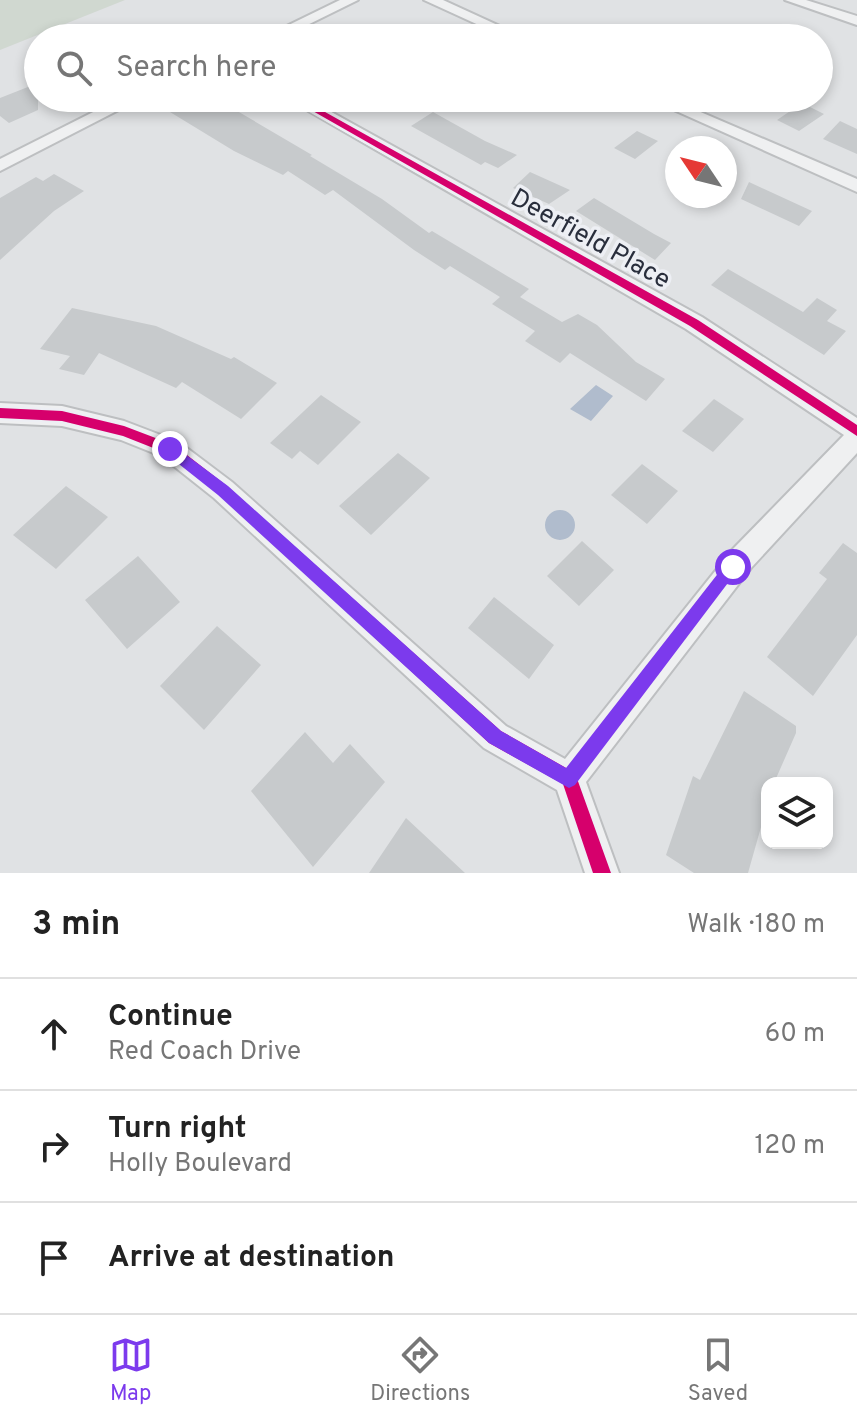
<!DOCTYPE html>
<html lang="en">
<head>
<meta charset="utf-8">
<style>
	:root { --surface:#fff; --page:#f2f2f2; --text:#222; --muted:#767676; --line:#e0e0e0; --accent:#7c3aed }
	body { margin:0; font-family:Overpass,sans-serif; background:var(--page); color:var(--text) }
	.controls { position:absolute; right:24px; bottom:24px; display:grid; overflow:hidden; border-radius:16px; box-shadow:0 4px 12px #0003 }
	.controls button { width:72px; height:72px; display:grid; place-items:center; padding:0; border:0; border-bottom:2px solid var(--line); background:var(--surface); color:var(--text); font:40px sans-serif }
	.compass { position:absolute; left:665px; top:136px; width:72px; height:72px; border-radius:50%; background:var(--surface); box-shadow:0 4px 12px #0003; rotate:305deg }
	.stop { position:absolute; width:24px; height:24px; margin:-18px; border:6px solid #7c3aed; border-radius:50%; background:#fff }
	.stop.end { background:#7c3aed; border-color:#fff; box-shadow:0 2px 8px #0008 }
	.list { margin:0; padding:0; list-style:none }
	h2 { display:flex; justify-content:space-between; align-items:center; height:104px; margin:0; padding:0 32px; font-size:34px }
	h2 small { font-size:26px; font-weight:400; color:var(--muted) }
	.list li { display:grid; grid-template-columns:52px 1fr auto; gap:24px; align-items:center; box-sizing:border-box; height:112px; padding:0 32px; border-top:2px solid var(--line) }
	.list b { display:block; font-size:30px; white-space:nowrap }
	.list p { margin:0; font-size:26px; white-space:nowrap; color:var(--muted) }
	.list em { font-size:26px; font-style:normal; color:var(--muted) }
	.icon { flex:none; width:44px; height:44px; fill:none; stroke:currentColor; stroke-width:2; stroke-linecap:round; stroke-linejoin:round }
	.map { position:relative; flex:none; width:857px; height:873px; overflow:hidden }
	.search { position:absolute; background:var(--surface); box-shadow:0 4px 12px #0003; left:24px; right:24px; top:24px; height:88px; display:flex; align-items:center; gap:20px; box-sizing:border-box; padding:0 28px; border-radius:44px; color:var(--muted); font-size:30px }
	.sheet { height:440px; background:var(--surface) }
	nav { display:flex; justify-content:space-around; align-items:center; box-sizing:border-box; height:112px; border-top:2px solid var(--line); background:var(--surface); font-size:22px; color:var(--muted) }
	nav a { display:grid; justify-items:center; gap:4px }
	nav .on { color:var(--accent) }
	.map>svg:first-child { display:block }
</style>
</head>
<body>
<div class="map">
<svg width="857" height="873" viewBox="0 0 857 873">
	<rect width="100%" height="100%" fill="#e0e2e4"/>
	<path fill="#d0d8d0" d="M0,0h125l-125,50z"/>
	<path fill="#b0bccd" d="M596,385l17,11 -22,25 -21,-12z
		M545 525a15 15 0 1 1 30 0a15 15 0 1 1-30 0Z"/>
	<path fill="#c7cacc" d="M38,83v27l-29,13 -9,-7v-18z
		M197,98h18l97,57 -2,1 72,43 47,34 3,-2 97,58 -9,8 42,25 16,-8 19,11 39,37 29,17 -19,22 -76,-48 -10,10 -35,-22 10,-10 -43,-27 8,-7 -50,-31 -5,4 -31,-20 -81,-60 -8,5 -37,-24 -5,4 -49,-24 -64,-39z
		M802,103l22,11 -25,17 -22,-11z
		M433,112l52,29 32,14 -19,13 -13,-6 -4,3 -70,-39z
		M840,121l17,8v25l-34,-15z
		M637,131l21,10 -23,18 -21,-11z
		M530,172l40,18 -21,14 -36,-16z
		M54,174l30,17 -30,20 -54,49v-62l36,-21 7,4z
		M749,182l63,29 -13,15 -58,-27z
		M594,198l60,36 17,9 -16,17 -79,-49z
		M728,269l75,43 14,-14 20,12 -10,11 19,10 -22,24 -113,-70z
		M72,308l84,18 75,33 3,-2 43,26 -36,36 -59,-37 -6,6 -77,-35 -15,22 -25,-6 11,-13 -30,-7z
		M321,395l40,27 -43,43 -18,-14 -8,8 -22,-16z
		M714,399l30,20 -31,33 -31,-21z
		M398,453l32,25 -59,57 -32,-29z
		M642,464l36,27 -31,33 -36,-29z
		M66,486l42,31 -52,52 -43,-34z
		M582,541l32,29 -35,36 -32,-30z
		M843,543l14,10v82l-44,61 -46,-39 60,-78 -8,-6z
		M138,556l42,46 -53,47 -42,-49z
		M494,597l60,48 -25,34 -61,-51z
		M217,626l44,39 -57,65 -44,-44z
		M744,691l52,35v7l-22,50h-7v23l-19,67h-54l-28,-18 27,-79 7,4z
		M305,732l28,31 17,-19 35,38 -72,85 -62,-76z
		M406,818l59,55h-96z"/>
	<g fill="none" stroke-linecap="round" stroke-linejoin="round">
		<g stroke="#bdbfc1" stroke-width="4">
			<path id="street" d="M340,0h18l-77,38h-19z
				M424,0h19l83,38h-19z
				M785,0h21l51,16v9z
				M121,98h21l-142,73v-12z
				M286,98h20l396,219 155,101v35l-106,115 -165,214 33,91h-34l-28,-83 -73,-42 -270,-250 -53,-42 -40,-16 -59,-14 -62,-3v-20l62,3 62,15 55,21 53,40 274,244 59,33 167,-209 112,-115 -158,-106z
				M647,98h21l189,81v13z"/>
		</g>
		<use href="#street" fill="#eff0f1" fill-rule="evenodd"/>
		<g stroke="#edeff4" stroke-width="5">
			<path id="cycleway" d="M290,98h10l398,222 159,105v11l-167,-110z
				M0,408l62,3 62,15 50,19 53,41 274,245 74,42 36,100h-18l-30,-89 -74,-41 -270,-249 -53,-41 -43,-17 -61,-15 -62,-3z"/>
		</g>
		<use href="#cycleway" fill="#d6006c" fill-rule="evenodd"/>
	</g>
	<path fill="#7c3aed" d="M170,443l58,43 273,245 65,37 161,-206h11l2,5 -165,218 -6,3 -80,-45 -271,-248 -53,-42v-8z"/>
	<g text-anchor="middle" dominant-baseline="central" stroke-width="7" stroke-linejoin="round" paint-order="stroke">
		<g font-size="26" fill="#292e3c" stroke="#edeff4">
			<text transform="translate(590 240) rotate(29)">Deerfield Place</text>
		</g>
	</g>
</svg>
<div class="controls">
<button><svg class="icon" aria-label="layers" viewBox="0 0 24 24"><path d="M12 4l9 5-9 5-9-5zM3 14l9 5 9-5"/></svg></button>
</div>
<svg class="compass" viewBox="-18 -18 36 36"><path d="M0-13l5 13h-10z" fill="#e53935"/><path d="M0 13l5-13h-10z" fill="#767676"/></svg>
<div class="stop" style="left:733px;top:567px"></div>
<div class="stop end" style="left:170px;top:449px"></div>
<div class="search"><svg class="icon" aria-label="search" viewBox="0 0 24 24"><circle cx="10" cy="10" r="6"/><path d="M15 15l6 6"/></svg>Search here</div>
</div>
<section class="sheet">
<h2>3 min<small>Walk · 180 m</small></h2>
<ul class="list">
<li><svg class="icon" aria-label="ahead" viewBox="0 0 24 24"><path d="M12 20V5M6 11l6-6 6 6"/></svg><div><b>Continue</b><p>Red Coach Drive</p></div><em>60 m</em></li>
<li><svg class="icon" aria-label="right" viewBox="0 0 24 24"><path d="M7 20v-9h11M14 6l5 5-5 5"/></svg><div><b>Turn right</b><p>Holly Boulevard</p></div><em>120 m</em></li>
<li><svg class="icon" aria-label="arrive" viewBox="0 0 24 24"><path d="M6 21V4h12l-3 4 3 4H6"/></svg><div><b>Arrive at destination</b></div></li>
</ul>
</section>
<nav>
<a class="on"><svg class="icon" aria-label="map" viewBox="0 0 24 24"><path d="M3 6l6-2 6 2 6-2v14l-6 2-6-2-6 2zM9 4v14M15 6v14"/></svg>Map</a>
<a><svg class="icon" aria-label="directions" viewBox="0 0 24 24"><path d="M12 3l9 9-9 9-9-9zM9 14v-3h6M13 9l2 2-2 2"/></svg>Directions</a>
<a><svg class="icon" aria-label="saved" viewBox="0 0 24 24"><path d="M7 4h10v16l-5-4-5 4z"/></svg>Saved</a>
</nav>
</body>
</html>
